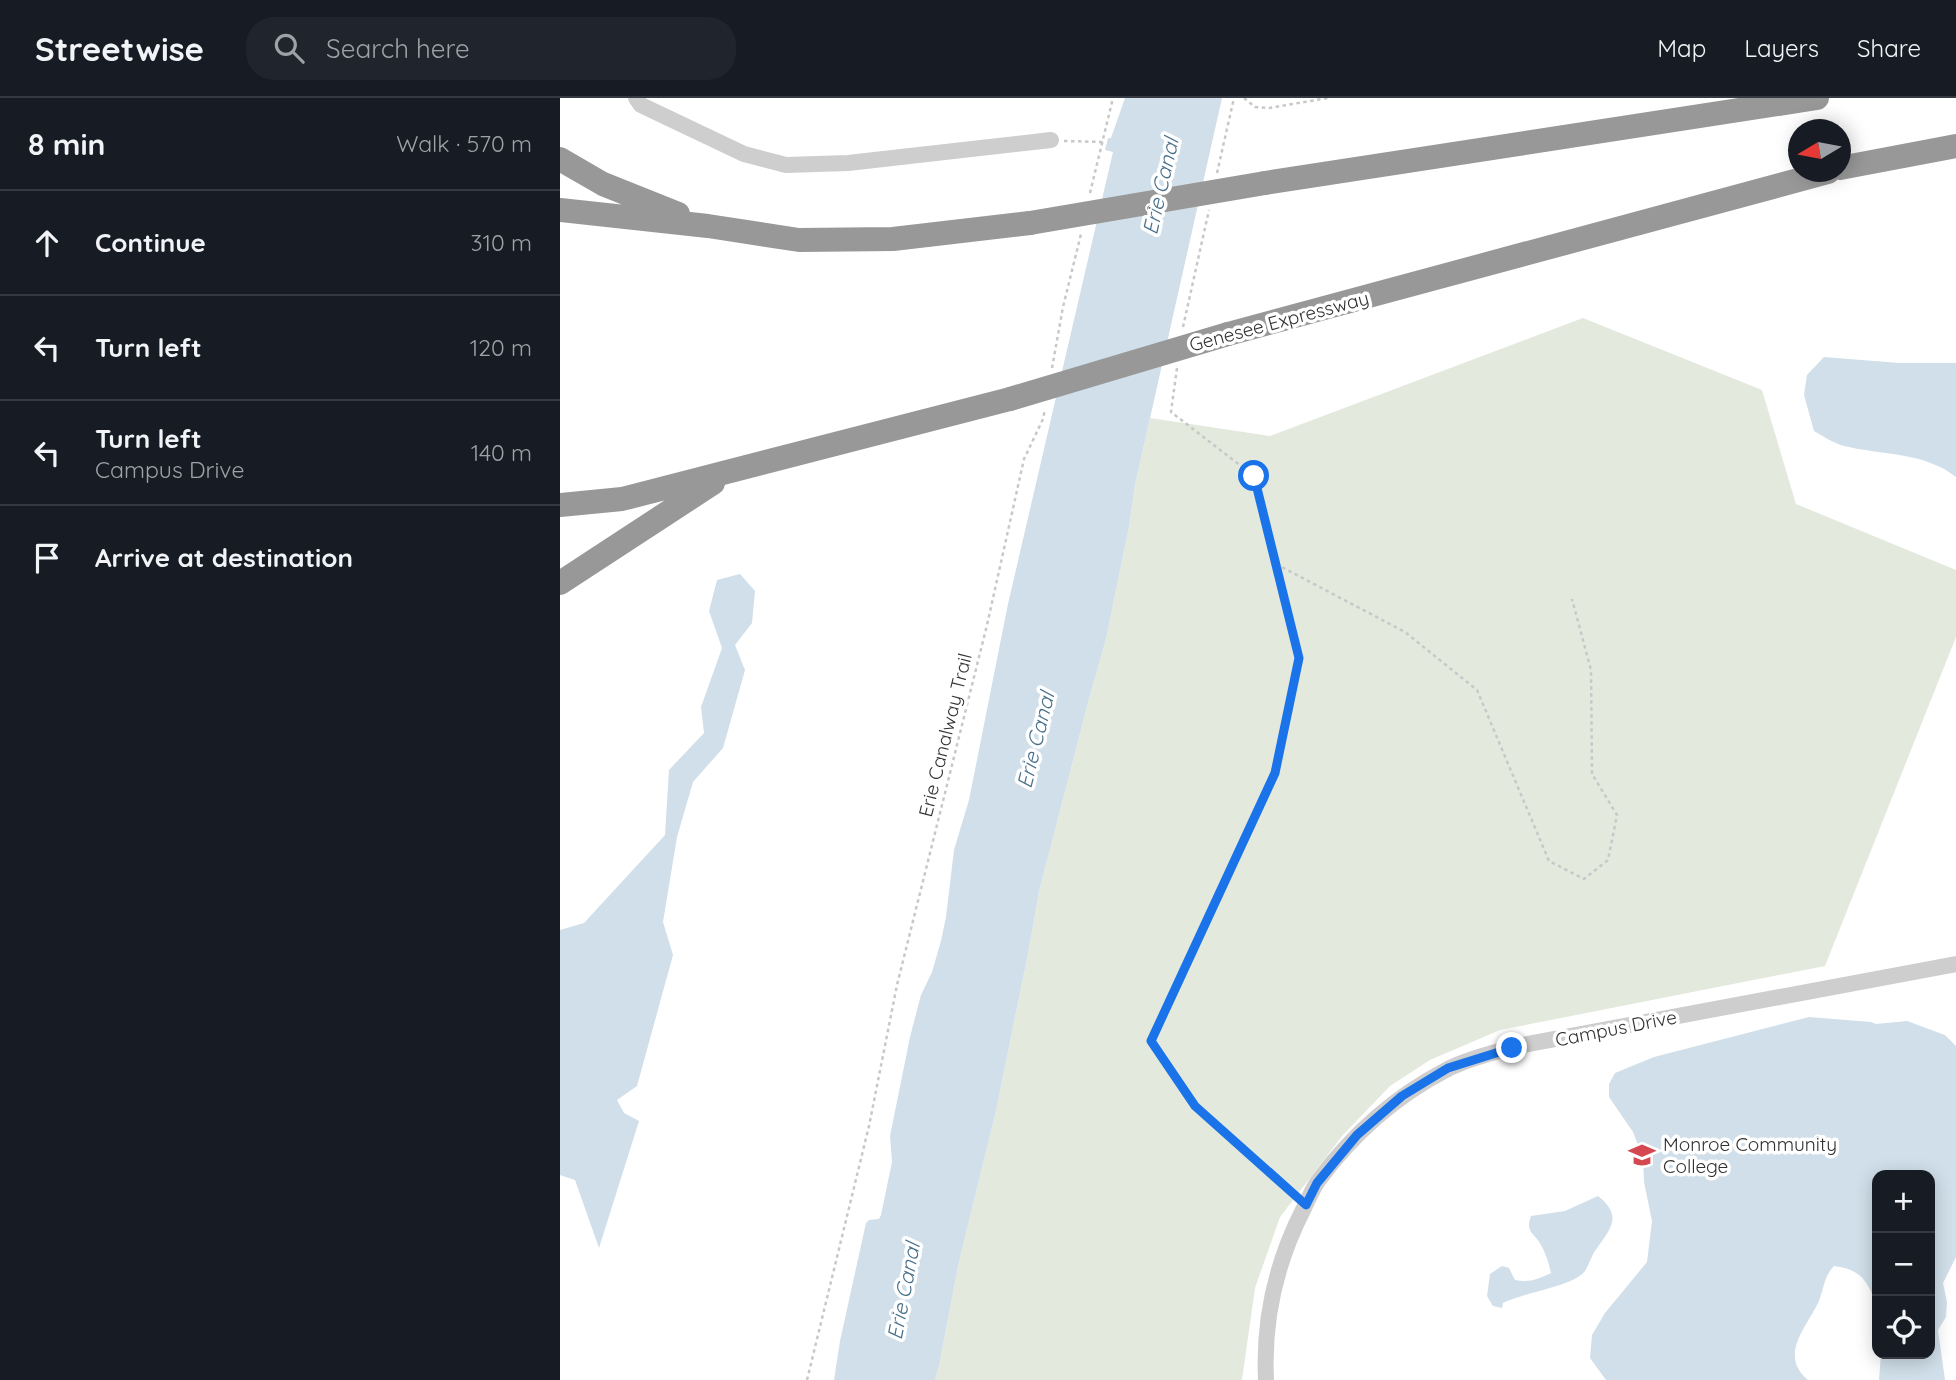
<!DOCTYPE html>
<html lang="en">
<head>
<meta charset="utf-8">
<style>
	:root { --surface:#171b24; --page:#20242c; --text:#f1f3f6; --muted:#9ea1a6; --line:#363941 }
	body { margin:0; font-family:Quicksand,sans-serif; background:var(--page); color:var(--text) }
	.controls { position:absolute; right:21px; bottom:21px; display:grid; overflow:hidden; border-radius:14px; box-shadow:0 4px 18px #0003 }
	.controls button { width:63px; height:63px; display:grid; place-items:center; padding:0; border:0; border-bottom:2px solid var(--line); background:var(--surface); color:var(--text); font:35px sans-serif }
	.compass { position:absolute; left:1228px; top:21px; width:63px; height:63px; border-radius:50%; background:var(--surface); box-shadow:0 4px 18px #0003; rotate:260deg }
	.stop { position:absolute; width:21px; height:21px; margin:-16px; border:5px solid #1a73e8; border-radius:50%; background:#fff }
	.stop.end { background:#1a73e8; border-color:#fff; box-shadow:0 2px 7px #0008 }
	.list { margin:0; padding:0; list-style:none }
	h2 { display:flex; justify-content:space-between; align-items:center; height:91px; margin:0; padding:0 28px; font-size:30px }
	h2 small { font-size:23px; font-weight:400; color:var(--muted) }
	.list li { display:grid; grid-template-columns:46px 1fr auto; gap:21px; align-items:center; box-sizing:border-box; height:105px; padding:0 28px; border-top:2px solid var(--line) }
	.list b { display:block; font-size:26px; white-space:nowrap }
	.list p { margin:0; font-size:23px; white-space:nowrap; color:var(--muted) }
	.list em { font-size:23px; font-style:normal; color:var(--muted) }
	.icon { flex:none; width:38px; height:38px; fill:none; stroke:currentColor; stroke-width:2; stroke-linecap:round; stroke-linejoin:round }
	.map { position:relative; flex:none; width:1396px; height:1282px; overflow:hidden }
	header { display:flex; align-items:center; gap:42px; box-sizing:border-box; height:98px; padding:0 35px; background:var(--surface); border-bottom:2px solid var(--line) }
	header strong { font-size:33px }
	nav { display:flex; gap:38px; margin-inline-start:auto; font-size:24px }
	.search { width:490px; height:63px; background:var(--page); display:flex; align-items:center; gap:18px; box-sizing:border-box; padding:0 24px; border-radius:28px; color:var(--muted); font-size:26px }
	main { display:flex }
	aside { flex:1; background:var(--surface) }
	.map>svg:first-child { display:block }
</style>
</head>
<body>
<header>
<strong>Streetwise</strong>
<div class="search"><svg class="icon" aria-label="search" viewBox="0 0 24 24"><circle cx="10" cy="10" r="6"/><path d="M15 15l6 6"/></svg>Search here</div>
<nav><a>Map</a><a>Layers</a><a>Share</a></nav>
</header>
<main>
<aside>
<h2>8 min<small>Walk · 570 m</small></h2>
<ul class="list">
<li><svg class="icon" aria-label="ahead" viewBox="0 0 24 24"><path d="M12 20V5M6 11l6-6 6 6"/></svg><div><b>Continue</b></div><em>310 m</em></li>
<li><svg class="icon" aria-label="left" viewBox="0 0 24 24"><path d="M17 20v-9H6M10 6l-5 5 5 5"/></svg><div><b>Turn left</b></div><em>120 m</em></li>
<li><svg class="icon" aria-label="left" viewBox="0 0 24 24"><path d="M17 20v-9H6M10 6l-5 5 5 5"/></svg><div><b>Turn left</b><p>Campus Drive</p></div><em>140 m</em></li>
<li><svg class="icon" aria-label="arrive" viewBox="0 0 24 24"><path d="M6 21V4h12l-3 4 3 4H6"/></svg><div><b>Arrive at destination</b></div></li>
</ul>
</aside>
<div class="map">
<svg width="1396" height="1282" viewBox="0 0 1396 1282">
	<rect width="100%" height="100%" fill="#fff"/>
	<path fill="#e4e9de" d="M1023,220l179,72 34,114 160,66v67l-131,329 -325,64 -70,30 -40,26 -47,49 -63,82 -25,71 -13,92h-307l4,-14 20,-104 37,-151 33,-162 10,-57 50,-193 17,-60 23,-112 6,-42 15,-67 120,18z"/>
	<path fill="#d0dfe9" d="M565,0h97l-87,387 -6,42 -23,112 -17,60 -50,193 -10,57 -33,162 -37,151 -20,104 -4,14h-101l6,-39 26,-118 3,-3 10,-1 2,-4 11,-53 -2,-26 20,-99 11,-42 11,-23 9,-31 5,-24 8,-67 15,-50 39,-196 105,-452 -8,-2 3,-12h3z
		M1264,259l75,6h57v114c-31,-25 -75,-22 -112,-31 -11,-3 -21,-10 -30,-15l-10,-36 3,-20z
		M180,476l15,17 -3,32 -17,22 10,25 -22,78 -30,34 -16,55 -14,85 10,33 -36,131 -20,14 7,13 15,8 -40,127 -24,-68 -15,-5v-245l24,-7 81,-88 4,-65 35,-37 -3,-26 21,-59 -13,-37 8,-31z
		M1249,919l62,5 5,2 31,-3 38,14 11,11v211l-13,26 4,19 -1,15 -8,13 7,50h-66l2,-26h49v-179h-53v130c-10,-24 -16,-36 -43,-39 -10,10 -10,22 -15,35 -12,26 -41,54 -11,79h-202l-16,-22 2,-23 13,-22 42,-51 5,-41 -8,-39 -1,-24 -10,-26 -24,-35v-13l6,-11 39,-16z
		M1038,1098c26,21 12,33 -3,55 -5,7 -7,19 -14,24 -15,12 -58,18 -78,28l-1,5 -9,-2 -6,-10 3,-22 12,-8 7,2 6,12c14,3 23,-1 36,-7 -2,-10 -5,-19 -10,-28 -7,-13 -16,-12 -10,-29l34,-5z"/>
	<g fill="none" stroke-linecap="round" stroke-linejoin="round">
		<path stroke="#c8c8c8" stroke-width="2.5" stroke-dasharray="3.5 3.5" stroke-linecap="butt" d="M684,0l11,9 14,1 59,-10
			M504,43l39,1
			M657,75l17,-75
			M530,95l23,-95
			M623,229l26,-117
			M492,270l11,-61 18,-73
			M617,270l-6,44 83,64 45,182 -24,115 -124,268 44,65 101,90
			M716,466l129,68 72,58 72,171 35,18 24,-19 9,-45 -25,-41 -1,-104 -19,-71
			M247,1282l62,-254 28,-141 90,-360 37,-166 19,-40 2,-10"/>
		<path stroke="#cecece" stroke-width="16" d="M76,0l5,7 103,49 42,11 62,-2 203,-23
			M706,1282c-3,-60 10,-117 37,-170 5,-10 9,-20 15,-29 34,-46 78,-85 128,-111 20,-11 45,-16 66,-23l444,-83"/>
		<path stroke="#989898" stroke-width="24" d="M0,61l43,25 75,30
			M1280,70l116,-22
			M705,85l552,-85
			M0,112l148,16 91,14 94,-1 137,-16
			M668,236l600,-162
			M0,407l62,-6 388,-100
			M0,485l153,-100"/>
		<path stroke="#989898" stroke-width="24" d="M470,125l235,-40
			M450,301l218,-65"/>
	</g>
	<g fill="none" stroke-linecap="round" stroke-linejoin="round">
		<path stroke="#1a73e8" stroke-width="9" d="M694,378l45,182 -24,115 -124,268 44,65 111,99 11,-22 40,-48 45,-39 46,-28 64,-20"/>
	</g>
	<defs>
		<g id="university-bare" transform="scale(2.1)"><path d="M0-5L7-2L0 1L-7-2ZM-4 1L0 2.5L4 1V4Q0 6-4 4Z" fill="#d34851" stroke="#fff" stroke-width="2.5" paint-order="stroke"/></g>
	</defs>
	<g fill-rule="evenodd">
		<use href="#university-bare" x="1082" y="1057"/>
	</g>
	<g text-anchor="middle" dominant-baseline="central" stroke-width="7" stroke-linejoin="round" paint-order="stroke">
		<g font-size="19" fill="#313131" stroke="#fff">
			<text transform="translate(719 223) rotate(-15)">Genesee Expressway</text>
			<text transform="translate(385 637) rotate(-76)">Erie Canalway Trail</text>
			<text transform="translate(1056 930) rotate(-11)">Campus Drive</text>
		</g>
		<g font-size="19" fill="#313131" stroke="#fff" text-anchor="start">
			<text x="1103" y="1046">Monroe Community<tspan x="1103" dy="22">College</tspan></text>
		</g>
		<g font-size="21" font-style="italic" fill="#47708b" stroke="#fff">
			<text transform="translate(600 88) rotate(-77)">Erie Canal</text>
			<text transform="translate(475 642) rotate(-76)">Erie Canal</text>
			<text transform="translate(343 1193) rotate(-79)">Erie Canal</text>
		</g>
	</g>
</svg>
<div class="controls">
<button>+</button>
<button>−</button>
<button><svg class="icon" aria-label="locate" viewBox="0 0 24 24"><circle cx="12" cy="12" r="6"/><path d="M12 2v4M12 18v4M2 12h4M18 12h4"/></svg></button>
</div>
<svg class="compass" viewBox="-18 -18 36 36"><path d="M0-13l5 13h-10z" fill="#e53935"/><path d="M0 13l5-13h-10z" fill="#9ea1a6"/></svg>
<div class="stop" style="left:694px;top:378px"></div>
<div class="stop end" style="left:952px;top:950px"></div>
</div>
</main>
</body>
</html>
